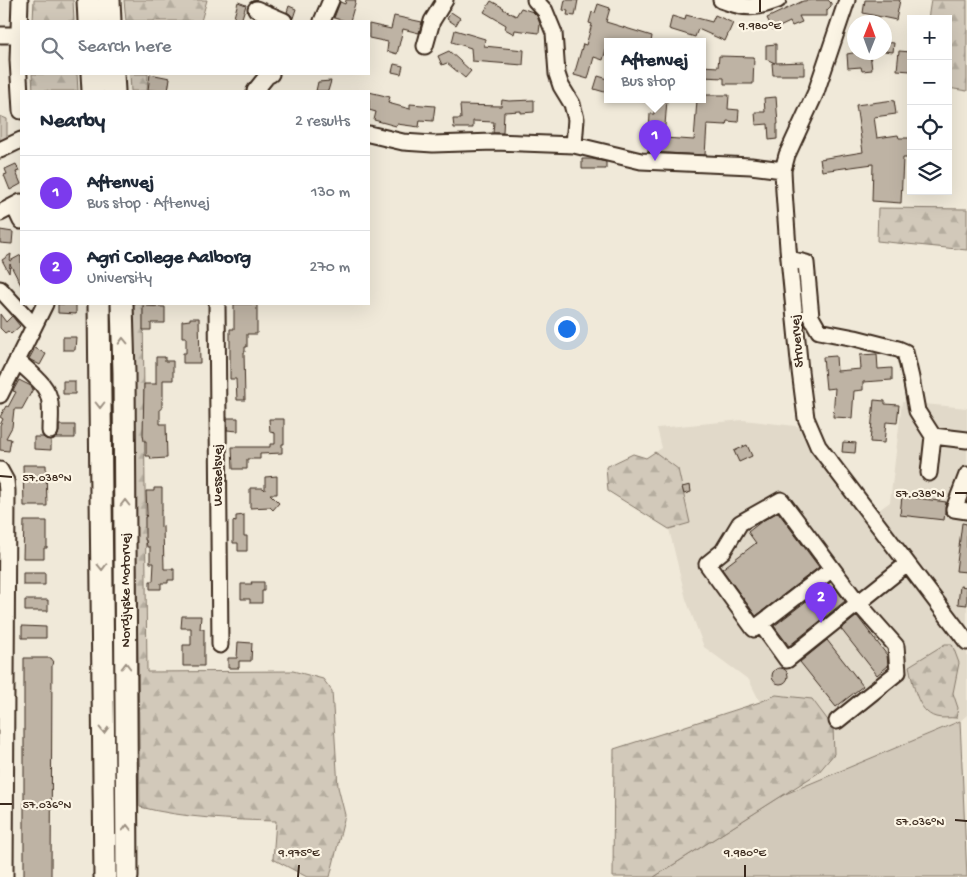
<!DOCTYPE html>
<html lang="en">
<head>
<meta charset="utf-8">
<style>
	:root { --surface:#fff; --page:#f6f6f7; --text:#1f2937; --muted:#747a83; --line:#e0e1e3; --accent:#7c3aed }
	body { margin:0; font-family:"Gochi Hand",sans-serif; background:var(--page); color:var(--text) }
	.controls { position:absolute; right:15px; top:15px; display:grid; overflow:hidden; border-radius:0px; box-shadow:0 5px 20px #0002 }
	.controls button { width:45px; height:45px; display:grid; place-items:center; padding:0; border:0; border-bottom:1px solid var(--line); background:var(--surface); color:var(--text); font:25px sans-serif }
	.compass { position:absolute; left:847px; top:15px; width:45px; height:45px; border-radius:50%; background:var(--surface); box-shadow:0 5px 20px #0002; rotate:1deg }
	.you { position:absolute; left:566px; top:328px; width:18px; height:18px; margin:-12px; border:4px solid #fff; border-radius:50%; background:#1a73e8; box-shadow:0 0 0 8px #1a73e833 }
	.badge { display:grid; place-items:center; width:32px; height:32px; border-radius:50%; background:var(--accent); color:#fff; font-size:16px; font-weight:700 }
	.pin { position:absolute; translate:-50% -41px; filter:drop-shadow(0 1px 2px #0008) }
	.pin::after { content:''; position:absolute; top:26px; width:18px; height:15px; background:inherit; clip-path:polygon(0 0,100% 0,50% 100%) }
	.popup { position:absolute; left:604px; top:38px; width:102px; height:65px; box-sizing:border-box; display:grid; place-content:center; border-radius:0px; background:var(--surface); filter:drop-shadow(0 1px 4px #0005); font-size:16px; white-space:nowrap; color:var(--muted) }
	.popup b { font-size:19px; color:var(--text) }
	.popup::after { content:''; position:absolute; left:50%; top:100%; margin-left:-10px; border:10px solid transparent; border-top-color:var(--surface) }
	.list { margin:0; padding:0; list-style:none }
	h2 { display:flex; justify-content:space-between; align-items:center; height:65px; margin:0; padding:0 20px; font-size:21px }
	h2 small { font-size:16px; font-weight:400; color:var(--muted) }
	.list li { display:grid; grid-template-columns:32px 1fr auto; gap:15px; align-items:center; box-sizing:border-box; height:75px; padding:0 20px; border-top:1px solid var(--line) }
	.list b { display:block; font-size:19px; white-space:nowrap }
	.list p { margin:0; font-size:16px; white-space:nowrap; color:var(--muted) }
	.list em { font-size:16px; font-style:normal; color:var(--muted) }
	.icon { flex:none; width:28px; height:28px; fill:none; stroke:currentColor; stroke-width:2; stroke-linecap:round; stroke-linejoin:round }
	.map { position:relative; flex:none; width:967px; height:877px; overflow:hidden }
	.search { position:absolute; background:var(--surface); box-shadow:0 5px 20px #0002; left:20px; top:20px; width:350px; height:55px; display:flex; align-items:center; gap:12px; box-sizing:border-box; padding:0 18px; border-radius:0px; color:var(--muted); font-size:19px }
	.panel { position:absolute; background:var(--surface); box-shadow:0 5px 20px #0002; left:20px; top:90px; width:350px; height:215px; border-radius:0px }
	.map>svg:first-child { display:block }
</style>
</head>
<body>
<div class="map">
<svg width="967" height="877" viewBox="0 0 967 877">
	<defs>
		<pattern id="forest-firs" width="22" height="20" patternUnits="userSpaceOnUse" patternTransform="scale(1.25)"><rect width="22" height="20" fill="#d2c9ba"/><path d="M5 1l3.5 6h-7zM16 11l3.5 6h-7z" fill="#b5ad9f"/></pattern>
	</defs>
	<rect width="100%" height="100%" fill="#f0e9d9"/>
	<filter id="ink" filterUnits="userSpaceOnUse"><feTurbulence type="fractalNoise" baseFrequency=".02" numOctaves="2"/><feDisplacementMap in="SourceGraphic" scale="10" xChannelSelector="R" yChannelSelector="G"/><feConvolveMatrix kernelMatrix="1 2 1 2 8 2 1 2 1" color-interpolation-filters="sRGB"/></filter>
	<g filter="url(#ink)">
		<path fill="#e1d9c9" d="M902,402l65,6v225l-92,-120 15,-11z
			M743,420l61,7 62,92 101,131v65l-7,6 -177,74 -23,-93 -11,-22 -45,-33 -18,-48 -17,-70 -61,-38 -2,-24 27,-13 13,4 16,-10 -5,-20z"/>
		<path fill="#d2c9ba" stroke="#867a6c" d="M0,116l7,3v19l-7,5z
			M960,721l7,156h-313l129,-82z"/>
		<path fill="url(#forest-firs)" stroke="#867a6c" d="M34,0h39l1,21h-41z
			M124,0h83l-6,21h-75z
			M931,0h36v91l-19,-3v-69h-20z
			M32,74h45l1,17h-45z
			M130,74h18l-1,17h-16z
			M878,208l89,1v41l-90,-9z
			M133,304h10l4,368 146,-1 30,8 9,12 6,96 7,28 -15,62h-23l-34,-18 3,-38c-46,-1 -92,-3 -136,-14z
			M655,452l23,17 12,54 -21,6 -61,-38 -2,-24 27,-13 13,4z
			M945,644h7l7,19 -6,30 5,15 -2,10c-6,-1 -14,1 -20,-1 -19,-5 -23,-34 -27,-51z
			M776,695l36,4 21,28 1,27 -16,19 -164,104h-41l1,-128 146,-47z"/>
		<path fill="#beb3a4" stroke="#3b2a1e" d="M346,0h10l-6,21h-4l-12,-3 6,-16 5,2z
			M565,0h13l-3,16 -8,-1 1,-4 -5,-1z
			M813,0h15l3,3v3l-4,4v6h-28l3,6 -10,4 -2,-4 -17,8 -6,-12 36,-17z
			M865,0h35l-4,20 -33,-7z
			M491,1l13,7 -1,1 13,7 5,-8 12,4 4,4 3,8 -1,9 -24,-3 -1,4 -9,-5 1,-4 -22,-13z
			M238,2l8,3 -5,16h-8z
			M598,4l12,4 -4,14 46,14 -1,6h-43l-5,18 -9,-3 -6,22 -14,-4 9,-31 3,1 6,-21 -3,-1 3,-11 3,1z
			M289,6l7,3 -3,9 -2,-3 -4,-3z
			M451,12l9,6 -4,7 -9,-6z
			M686,15l26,7 3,-7 18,8 -8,18 -27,-12 -3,8 -26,-8 3,-13 13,4z
			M394,16l28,6 -3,11 -16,-4 -6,25 -10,-3 1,-9 -19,-4v-14l22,5z
			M455,30l30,9 -1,7 40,4 -1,15 -51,-4 -1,-13 -19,-6z
			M884,42l10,1 -1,9 -9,-1z
			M776,44v19l28,-1v13h-31l-1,-12h3l-9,-4v-14z
			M449,51l22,20 -6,7 -18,-15 -5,2 -4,-9z
			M899,51l12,1v19l-14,-1z
			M858,52h12l2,18 -10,1 -1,-4 -13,1 -1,-14z
			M719,56l35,1 -1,27h-29v-6l-22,-1v-11l16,1z
			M394,64l9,2 -2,8 -9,-2z
			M150,74l20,4 -2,13 -20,-1z
			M598,76l10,3v14l-14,-4z
			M331,81l-3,10h-12l2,-9z
			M369,92l21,5 -2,6 22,6v-5l25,2 -2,15 -13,-1 -1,7 -22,-3 -1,2 -22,-6 2,-8 -7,-2z
			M702,95h27l-1,14 11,1 -1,12 -11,-1 -1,4 -19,-1 -2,31 -57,-3 2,-38h4l1,-14h12l-3,38 30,2 3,-40h5z
			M776,97l2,27h-1v15l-8,1 -1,-16 -12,1 -1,-13h10l-1,-14z
			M502,100l7,1 25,-1v12l-13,1v-2l-17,1 -1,21h-10l1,-11 -21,-1v7h-19l-1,-9h8l-1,-14 41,1z
			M894,100l2,14 -22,3 3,21 21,-3 1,3h12v20h-8l-2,45 -29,-2 1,-37 -51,7 -2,-12 43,-7 -7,-47z
			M582,159h10l14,3v7h-24z
			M16,164l3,7 -3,1 5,12 -11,6 -6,-15 3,-1 -2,-5z
			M0,230l13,2 -1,12 -12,-1z
			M11,254l-1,7 11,-6v30l-11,-21 -1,9 -7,-13z
			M58,304h18v10l-18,-1z
			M234,304h23v30h-10v13h-2v5h-1l1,48h-8l-1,-21h-6v-50h4z
			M143,306l22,1v16h-14v7h-8z
			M0,314l6,8 6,-6 8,10 -9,8 -3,-3 -3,2 -5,-5z
			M190,318h9l1,45h-17v-10h3v-16h-4v-16l8,-1z
			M63,337h13l-1,13h-12z
			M35,348l11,6 -6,11 -11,-6z
			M877,354l1,15 14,-1v12l-29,2v8l-9,1 -2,27 -19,-1 2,-29 -9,1 -3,-32 13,-1 1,15 24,-2 -1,-14z
			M156,357h9v4h8v19h-10v20h-1v9h-2v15h6l1,34 -16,1 -1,-3h-4v-15h-2l-1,-6 1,-51h12z
			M19,380l12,6 2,3 -11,20h-8l-2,18 -6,11 5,1 -2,12 -9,-1v-25l3,-6 -3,-2 6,-11 2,1 8,-15 -3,-1z
			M63,381h12v13h-12z
			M874,400l11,1v3l14,1 -2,18 -11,-1 -2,21 -14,-1z
			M227,418h11v13l-11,-1z
			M269,419h15v25h-2v9l-22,1v5h-13v10h-14l-1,-22h38v-3h5v-11l-5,-1z
			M59,425h16v13h-19l3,-6z
			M34,437h9l3,2 5,1v10l-17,-1z
			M843,442l13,1 -1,10 -13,-1z
			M747,445l5,11 -13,6 -5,-11z
			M23,465h23l1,41h-23z
			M277,476v18h-7l9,9 -6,7 -3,-3 -20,1v-20h13l2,2v-13z
			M690,485l1,7 -7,2 -2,-7z
			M154,488h8v22h-1v17l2,-1 1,43h10v11h-6v3h-7v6h-11v-8h3l1,-18h-4v-16h-3l-1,-7h-1v-23h1l1,-3 -1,-23h8z
			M902,496l44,6 -2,18 -44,-5z
			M778,512l41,55 -63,49 -34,-47 34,-26 -8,-11 14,-11z
			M244,515v21h3v15h-9v-8h-5v-22l3,1v-6z
			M24,521h23v27h-3v10h-21z
			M962,523l5,1v48l-11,-1z
			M23,573h22v12h-22z
			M251,582h13v9h-2v12h-12v-4h-9v-15h11z
			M831,582l14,19 -56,45 -15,-20z
			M960,586l7,1v18l-9,-1z
			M25,600h23v11h-23z
			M182,616h19l-1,13h4v37h-21v-21h8v-17h-10z
			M857,616l30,39 1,11 -11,9 -36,-46z
			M22,626l24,1v11h-24z
			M827,640l36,46 -27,21 -36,-45z
			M238,642l14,1 -1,18h-12v7h-11v-10h9z
			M24,658h27l3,4 -2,2 -1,213h-27z
			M772 676a8 8 0 1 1 16 0a8 8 0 1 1-16 0Z"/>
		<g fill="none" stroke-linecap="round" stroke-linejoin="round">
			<g stroke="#3b2a1e" stroke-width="19">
				<path id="minor" d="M20,0l-2,60 3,51
					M535,0l10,11 9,22 3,41 4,12 11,18 4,15 -2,26
					M721,0c24,9 33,9 57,0
					M847,0l-31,92 -29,63 -4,15 1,21 4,57 12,123 6,47 12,28 149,196
					M256,9l28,12
					M322,21l9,-21
					M0,35h19
					M425,46l7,-25 13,-21
					M255,91l12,-15 4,-2
					M369,134l34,8 30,2 61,-2 80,3 67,16 110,5 32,4
					M0,150l21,-10
					M14,206l7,15
					M0,213l21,-11
					M790,259l16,4 5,54 8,14 36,7 43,11 7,3 6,26 6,33 16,25
					M0,289l34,37
					M217,304l3,341
					M17,360c12,12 32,25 33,43 1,10 0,19 0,28
					M0,395l45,-91
					M0,470l6,11 1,10 -2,386
					M929,473l4,-37 34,4
					M967,475l-13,34 13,2
					M832,569l-78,60 -47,-65 16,-13 17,-28 41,-23 77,103 38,43 2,26 -61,49
					M761,624l26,36 120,-96"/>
			</g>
			<g stroke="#3b2a1e" stroke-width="25">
				<path id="highway" d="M88,0l1,21
					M109,0l1,21
					M92,74l1,17
					M113,74l1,17
					M99,304l6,573
					M122,304l2,69 3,504"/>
			</g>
			<use href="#minor" stroke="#fcf5e5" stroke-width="15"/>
			<use href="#highway" stroke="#fcf5e5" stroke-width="21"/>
		</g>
		<defs><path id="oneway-chevron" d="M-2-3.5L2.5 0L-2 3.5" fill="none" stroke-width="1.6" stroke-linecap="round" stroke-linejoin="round" transform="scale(1.25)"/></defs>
		<g stroke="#9c9082">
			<use href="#oneway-chevron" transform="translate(123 341) rotate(-92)"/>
			<use href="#oneway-chevron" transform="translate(100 405) rotate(90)"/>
			<use href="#oneway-chevron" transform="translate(125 503) rotate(-90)"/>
			<use href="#oneway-chevron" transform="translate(102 567) rotate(89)"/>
			<use href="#oneway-chevron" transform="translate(126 666) rotate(-90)"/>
			<use href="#oneway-chevron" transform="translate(104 730) rotate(89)"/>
			<use href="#oneway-chevron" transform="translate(127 828) rotate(-90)"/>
		</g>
	</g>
	<path fill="none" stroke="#3b2a1e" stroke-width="2" d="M760,12v-12M0,476l12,1M955,493h12M0,804h12M955,820l12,1M298,877l1,-12M745,877v-12"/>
	<g text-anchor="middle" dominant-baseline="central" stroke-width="4.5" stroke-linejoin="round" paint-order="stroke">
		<g font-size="14" fill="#3b2a1e" stroke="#fcf5e5">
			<text transform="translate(798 341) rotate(-95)">Struervej</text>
			<text transform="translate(218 475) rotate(-90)">Wesselsvej</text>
			<text transform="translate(126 590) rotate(-90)">Nordjyske Motorvej</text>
		</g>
	</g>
	<g font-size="12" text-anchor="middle" fill="#3b2a1e" stroke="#fcf5e5" stroke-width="4.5" stroke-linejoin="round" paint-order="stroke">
		<text x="760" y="29">9.980°E</text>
		<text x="47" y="481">57.038°N</text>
		<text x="920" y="497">57.038°N</text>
		<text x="47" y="808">57.036°N</text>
		<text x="920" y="825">57.036°N</text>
		<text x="299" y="856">9.975°E</text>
		<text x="745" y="856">9.980°E</text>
	</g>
</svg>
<div class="controls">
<button>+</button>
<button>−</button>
<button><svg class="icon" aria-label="locate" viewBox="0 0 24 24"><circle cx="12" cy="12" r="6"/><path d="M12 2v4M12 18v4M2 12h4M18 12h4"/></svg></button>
<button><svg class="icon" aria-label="layers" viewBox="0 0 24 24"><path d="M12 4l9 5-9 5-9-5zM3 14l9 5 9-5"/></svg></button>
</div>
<svg class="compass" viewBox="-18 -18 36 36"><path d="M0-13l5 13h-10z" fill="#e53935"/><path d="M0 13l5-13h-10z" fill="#747a83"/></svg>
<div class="you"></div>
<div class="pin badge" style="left:655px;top:161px">1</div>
<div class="popup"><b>Aftenvej</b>Bus stop</div>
<div class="pin badge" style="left:821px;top:623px">2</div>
<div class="search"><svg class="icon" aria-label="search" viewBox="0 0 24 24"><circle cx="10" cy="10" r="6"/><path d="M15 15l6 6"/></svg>Search here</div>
<section class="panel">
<h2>Nearby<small>2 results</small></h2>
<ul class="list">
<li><span class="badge">1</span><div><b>Aftenvej</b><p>Bus stop · Aftenvej</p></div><em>130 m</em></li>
<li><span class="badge">2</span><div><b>Agri College Aalborg</b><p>University</p></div><em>270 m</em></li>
</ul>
</section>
</div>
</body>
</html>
